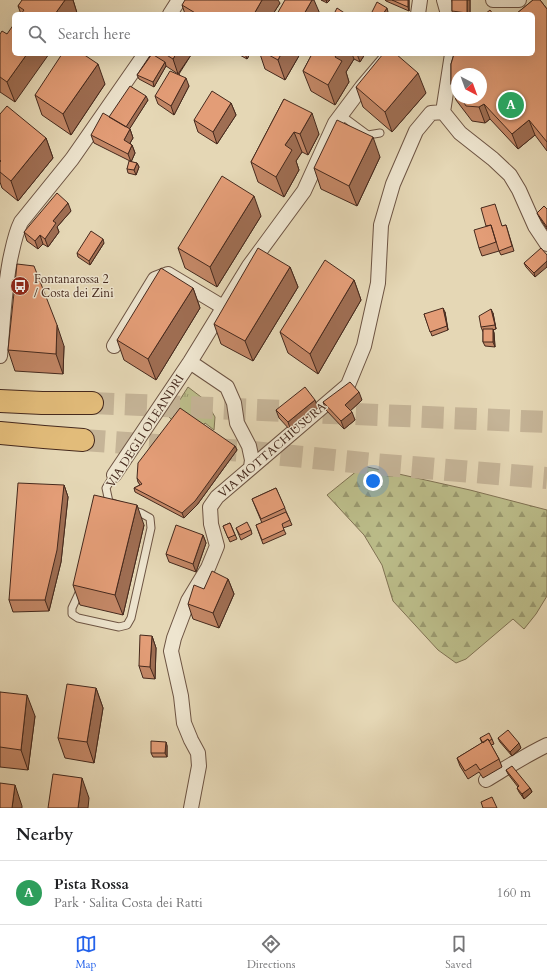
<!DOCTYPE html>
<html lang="en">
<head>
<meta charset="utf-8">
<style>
	:root { --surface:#fff; --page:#f6f6f6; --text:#202124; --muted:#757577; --line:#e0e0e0; --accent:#2563eb }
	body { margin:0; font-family:Cardo,serif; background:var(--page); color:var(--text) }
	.compass { position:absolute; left:451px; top:68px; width:36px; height:36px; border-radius:50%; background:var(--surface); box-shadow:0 4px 16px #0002; rotate:139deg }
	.you { position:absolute; left:373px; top:481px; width:14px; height:14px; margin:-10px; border:3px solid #fff; border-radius:50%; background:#1a73e8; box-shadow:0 0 0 6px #1a73e833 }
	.badge { display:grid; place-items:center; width:26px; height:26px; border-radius:50%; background:var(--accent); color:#fff; font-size:13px; font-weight:700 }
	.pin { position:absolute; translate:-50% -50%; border:2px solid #fff; box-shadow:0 1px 4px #0006 }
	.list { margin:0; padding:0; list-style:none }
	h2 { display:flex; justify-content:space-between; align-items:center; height:52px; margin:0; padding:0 16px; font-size:17px }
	h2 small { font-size:13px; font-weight:400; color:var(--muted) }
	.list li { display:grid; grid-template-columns:26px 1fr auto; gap:12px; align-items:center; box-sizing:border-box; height:64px; padding:0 16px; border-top:1px solid var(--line) }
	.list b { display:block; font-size:15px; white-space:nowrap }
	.list p { margin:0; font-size:13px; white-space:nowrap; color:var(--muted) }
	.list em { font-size:13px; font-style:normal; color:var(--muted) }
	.icon { flex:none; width:22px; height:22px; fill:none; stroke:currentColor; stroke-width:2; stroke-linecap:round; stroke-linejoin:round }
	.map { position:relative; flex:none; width:547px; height:808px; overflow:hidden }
	.search { position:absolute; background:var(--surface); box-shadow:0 4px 16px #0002; left:12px; right:12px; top:12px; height:44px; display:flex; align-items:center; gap:10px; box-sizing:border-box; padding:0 14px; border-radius:6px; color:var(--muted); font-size:15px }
	.sheet { height:116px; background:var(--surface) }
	nav { display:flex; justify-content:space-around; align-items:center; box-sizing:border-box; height:56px; border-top:1px solid var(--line); background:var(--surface); font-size:11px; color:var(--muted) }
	nav a { display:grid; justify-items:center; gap:2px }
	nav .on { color:var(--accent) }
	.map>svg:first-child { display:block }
</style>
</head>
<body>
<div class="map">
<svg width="547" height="808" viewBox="0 0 547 808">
	<defs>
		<pattern id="forest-firs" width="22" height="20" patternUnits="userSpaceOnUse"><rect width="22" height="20" fill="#bbbc89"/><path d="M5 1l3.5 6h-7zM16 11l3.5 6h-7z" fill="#9a996f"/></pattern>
		<pattern id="park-tufts" width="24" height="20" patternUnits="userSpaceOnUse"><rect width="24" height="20" fill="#bbbc89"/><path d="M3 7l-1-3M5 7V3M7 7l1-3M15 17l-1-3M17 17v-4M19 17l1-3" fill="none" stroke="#9a996f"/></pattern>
	</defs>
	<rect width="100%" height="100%" fill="#e5d7b5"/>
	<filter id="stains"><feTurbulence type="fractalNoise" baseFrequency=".005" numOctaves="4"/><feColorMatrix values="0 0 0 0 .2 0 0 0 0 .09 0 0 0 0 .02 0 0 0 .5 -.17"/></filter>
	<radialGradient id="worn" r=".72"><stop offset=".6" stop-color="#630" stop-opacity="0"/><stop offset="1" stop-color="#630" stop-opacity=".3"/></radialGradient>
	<path fill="url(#forest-firs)" stroke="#807253" d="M363,466l107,24 77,20v86l-11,18 -12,15 -11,-10 -47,40 -10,4 -18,-13 -45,-49 -11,-36 -18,-30 -37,-40z"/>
	<path fill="url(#park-tufts)" stroke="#807253" d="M188,387l17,13 10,17 -1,13 -9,-7 -42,57 -20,8 -5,-6 2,-15 33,-46 -4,-4z"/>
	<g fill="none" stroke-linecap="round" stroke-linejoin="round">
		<path stroke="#c5b497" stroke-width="22" stroke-dasharray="22 11" stroke-linecap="butt" d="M92,403l455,19
			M83,440l160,11 131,13 173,14"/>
		<g stroke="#6d5443" stroke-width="9">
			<path id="lane" d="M341,115l27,20 12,-2
				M109,502l32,11 9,5 1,10 -20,90 -4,7 -8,2 -41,-9 -6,-4v-6l7,-15 19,-78 4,-9z
				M109,502l-3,-14 8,-13"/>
		</g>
		<g stroke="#6d5443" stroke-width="16">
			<path id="street" d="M444,0l4,14
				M493,0h26
				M170,14l9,-14
				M418,14l2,-14
				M452,54l-9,58 17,21 33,26 17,16 9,15 16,36 12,18
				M114,346l41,-67 13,-5 55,33
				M0,356c3,-33 4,-64 10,-96 3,-13 5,-26 11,-38l51,-63 73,-105
				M190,362l37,25 7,16 3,20 12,23 3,14 -1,7
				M114,475l76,-113 59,-96 55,-75 31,-68 27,-36 28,-33
				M486,780c20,-12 40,-25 61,-35
				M191,808l8,-42 -1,-13 -7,-13 -7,-17 -3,-27 -10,-45 3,-13 14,-37 20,-33 9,-22 -6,-22 -1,-17 7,-10 131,-112 16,-39 14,-63 3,-58 12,-41 23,-53 15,-18 12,-1"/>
		</g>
		<g stroke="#45291d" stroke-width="24">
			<path id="highway" d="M0,401l42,2h50
				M0,433l44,4 39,3"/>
		</g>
		<use href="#lane" stroke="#eee5cf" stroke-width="7"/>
		<use href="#street" stroke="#eee5cf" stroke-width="14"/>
		<use href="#highway" stroke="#e2bc7a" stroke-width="22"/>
	</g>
	<path fill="#c38766" stroke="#45291d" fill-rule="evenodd" d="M22,0h51l4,13v1h-56l-3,-8 4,-5z
		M321,0h9l-3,3z
		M385,0h24v11l-23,-10z
		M452,0h18v14h-17l-1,-3z
		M533,0h7l7,9v142l-12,-16 -17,14 -28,-30 -5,4 -13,-2 -16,-21 -5,-16v-20l3,-10h79v-40h-17zM457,74h24v24h-24z
		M280,3l-7,11h-88l-3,-9z
		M0,34h7l8,68 -15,-10z
		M151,54h40v1l-12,19 10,12 -15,29 -16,-11 -3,-8 23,-22 -12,-8 -12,21 -15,-8 -2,-4z
		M238,54h12l-3,5z
		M260,54h40l-15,26 -20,-11z
		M312,54h53l-5,8 -6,-3 -8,13 3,10 -14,23 -24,-14 -8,-20z
		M105,84l-34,51 -29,-20 -7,-20z
		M356,87l70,6 -34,39 -29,-25z
		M284,99l35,35 -11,21 -6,-3 -6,9 3,9 -15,27 -26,-15 -7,-20z
		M148,100l-19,29h1l3,9 -3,5 2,2 3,8 -4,9 6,1 2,4 -3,8 -8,-2 -1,-4 3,-8 -36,-18 -3,-8 18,-18z
		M231,103l5,12 -19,29 -19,-12 -4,-12z
		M0,114l46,24 7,20 -35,43 -16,-13 -2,-6z
		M380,157l-23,49 -36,-17 -7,-21z
		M547,209v20l-8,-12 -2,-4z
		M71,211l-14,16 2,5 -11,15 -5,-3 -5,5 -11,-8 -3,-9z
		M261,216l-44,71 -32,-19 -7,-20z
		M506,225l8,26 -13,4 -2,-4 -17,5 -3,-8 23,-22z
		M104,243l-14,22 -12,-8 -1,-4z
		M547,255l-12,22 -9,-10 -2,-4z
		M290,267l8,20 -45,74 -32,-17 -7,-20z
		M354,280l7,20 -43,74 -30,-21 -8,-21z
		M193,288l7,20 -44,72 -32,-20 -7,-20z
		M445,312l3,18 -16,6 -8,-22z
		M493,313l3,16 -3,1 1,3 1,14 -10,-1 -2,-4v-10l-2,-5z
		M64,346l-1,28 -48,-3 -7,-21z
		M362,400l-12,11 5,9 -11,9 -18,-19 -3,-8z
		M318,408l-27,23 -12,-13 -3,-8z
		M235,446l2,4 -40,55 -13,13 -49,-26 -1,-4 6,-3 -2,-3 -1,-4z
		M64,485l4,12 -7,65 -12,49 -36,1 -4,-12z
		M276,488l16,37 -9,3 3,6 -23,10 -7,-19 6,-2 -10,-24z
		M230,523l7,16 -7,3 -7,-16z
		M144,525l-21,90 -43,-10 -7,-20z
		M236,528l15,2 1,4 -11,6z
		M203,535l3,8 -10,29 -27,-10 -3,-8z
		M228,579l6,15 -15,34 -26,-9 -5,-15 16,-15z
		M152,636l4,12 -1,31 -12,-1 -4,-12z
		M96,688l7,20 -9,55 -29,-5 -7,-20z
		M0,692l35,24 -7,54 -28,-3z
		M480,738l12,1 2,5 -3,1 8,14 3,8 -19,11 -4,-6 -11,7 -8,-13 -3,-8 25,-15z
		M498,738l23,10 -9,8 -12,-14z
		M166,742l1,4v11h-14l-2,-4z
		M506,770l24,18 2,4 -8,7 -5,-7 -2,-4 1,-1 -10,-13z"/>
	<path fill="#9f6e53" stroke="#45291d" d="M65,0h8l4,13v1h-22z
		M262,0h16l2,3 -7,11h-19z
		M312,0h2l6,14h-16z
		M326,0h4l-3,3z
		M408,0h1v11l-1,-4z
		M467,0h3v14h-3z
		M387,8l1,4 -1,2h-4z
		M27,54h22l-34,48 -8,-20z
		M176,54h15v1l-13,19 -5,-15z
		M245,54h5l-3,5z
		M281,54h19l-15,26 -7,-20z
		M337,54h15l2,5 -8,13 3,10 -14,23 -7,-20 7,-28z
		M357,54h8l-5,8z
		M165,62l1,4 -12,21 -1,-5z
		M98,64l7,20 -34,51 -8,-21z
		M418,73l8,20 -34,39 -7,-20z
		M186,78l3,8 -15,29 -3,-9z
		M146,96l2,4 -21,33 -2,-5z
		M231,103l5,12 -19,29 -4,-12z
		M484,104l6,15 -5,4 -6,-16z
		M312,113l7,21 -11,21 -8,-21z
		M529,120l6,15 -17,14 -6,-15z
		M130,129l3,9 -6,10 -3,-8z
		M294,132l8,20 -6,9 3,9 -15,27 -8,-20 9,-32z
		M373,137l7,20 -23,49 -8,-20z
		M46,138l7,20 -35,43 -7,-20z
		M132,145l3,8 -4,9 -3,-8z
		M137,163l2,4 -3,8 -2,-5z
		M254,196l7,20 -44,71 -7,-20z
		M68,203l3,8 -14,16 2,5 -11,15 -3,-8 8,-18z
		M40,235l3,9 -5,5 -3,-8z
		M103,239l1,4 -14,22 -1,-4z
		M547,261v6l-12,10 -1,-4z
		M290,267l8,20 -45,74 -8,-20z
		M354,280l7,20 -43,74 -8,-20z
		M193,288l7,20 -44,72 -8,-21z
		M443,308l2,4 3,18 -1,-4z
		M491,309l2,4 3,16z
		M57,325l7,21 -1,28 -7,-20z
		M493,329l1,4 1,14 -2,-5z
		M359,392l3,8 -14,13 -3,-8z
		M315,400l3,8 -27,23 -3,-9z
		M352,412l3,8 -11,9 -3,-8z
		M235,446l2,4 -40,55 -13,13 -2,-5z
		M64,485l4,12 -7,65 -12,49 -4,-11z
		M137,505l7,20 -21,90 -8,-20z
		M203,535l3,8 -10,29 -3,-8z
		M228,579l6,15 -15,34 -6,-15z
		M152,636l4,12 -1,31 -5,-12z
		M96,688l7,20 -9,55 -7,-21z
		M27,695l8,21 -7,54 -7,-20z
		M166,742l1,4v11l-2,-4z
		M519,743l2,5 -9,8 -2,-4z
		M82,778l7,20 -1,10h-10z
		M15,785l7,21v2h-10z
		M530,788l2,4 -8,7 -2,-5z"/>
	<path fill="#e39d77" stroke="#45291d" d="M22,0h43l-10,14h-34l3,-4 -6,-4z
		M185,0h77l-8,14h-57l-15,-9z
		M285,0h27l-8,14h-27z
		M392,0h16v7z
		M452,0h15v13l-15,-2z
		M533,0h7l7,9v133l-18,-22 -17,14 -28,-30 -5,3 -13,-1 -5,-8h20v-24h-24v19l-6,-9v-20l3,-10h79v-40h-17z
		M377,2l10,6 -4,6h-12z
		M337,8l9,6h-12z
		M490,10l3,4h-8z
		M14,24v30h13l-20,28 -7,-5v-43l2,-3 5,3z
		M62,54h21l15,10 -35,50 -28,-19z
		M152,54l13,8 -12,20 -16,-7z
		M165,54h11l-3,5z
		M267,54h14l-3,6z
		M312,54h25l-2,3 7,4 -14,24 -25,-14z
		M383,54h13l22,19 -33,39 -29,-25z
		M170,71l16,7 -15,28 -16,-10z
		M130,86l16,10 -20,31 -17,-10z
		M212,91l19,12 -18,29 -19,-12z
		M284,99l28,14 -12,21 -6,-2 -9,13 7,5 -16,27 -25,-15z
		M7,106l39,32 -35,43 -11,-9v-10l1,-1 -1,-1v-46z
		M103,113l27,16 -6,11 8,5 -4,9 -37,-19z
		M337,120l36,17 -24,49 -35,-18z
		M129,161l8,2 -3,7 -7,-1z
		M222,176l32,20 -44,71 -32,-19z
		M57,193l11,10 -15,18 3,2 -11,16 -5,-4 -5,6 -11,-9z
		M495,204l7,22 4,-1 6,21 -13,5 -8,-26 -5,1 -5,-18z
		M544,206l3,3v18l-10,-14z
		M491,225l5,17 -17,6 -5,-18z
		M91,231l12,8 -14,22 -12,-8z
		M258,248l32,19 -45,74 -31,-17z
		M541,248l6,7v6l-13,12 -10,-10z
		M325,260l29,20 -44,74 -30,-22z
		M17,264l17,2 23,59 -1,29 -48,-4z
		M161,268l32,20 -45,71 -31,-19z
		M443,308l4,18 -17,6 -6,-18z
		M491,309l4,16 -14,2 -2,-11z
		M483,329h10v13h-10z
		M350,382l9,10 -14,13 7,7 -11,9 -18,-19z
		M305,387l10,13 -27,22 -12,-12z
		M180,408l55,38 -40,55 -13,12 -48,-25 8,-4 -5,-6 1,-15z
		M18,483l46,2 -7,65 -12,50h-36z
		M276,488l9,20 -24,11 -9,-20z
		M94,495l43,10 -22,90 -42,-10z
		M286,512l4,8 -8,4 2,6 -22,10 -6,-15z
		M247,522l4,8 -11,5 -4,-7z
		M230,523l5,12 -7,3 -5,-12z
		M176,525l27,10 -10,29 -27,-10z
		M212,571l16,8 -15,34 -25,-9 6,-19 10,4z
		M140,635l12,1 -2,31 -11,-1z
		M67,684l29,4 -9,54 -29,-4z
		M0,692l27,3 -6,55 -21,-3z
		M508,730l11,13 -9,9 -12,-14z
		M489,733l3,6 -3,2 -1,-2 -5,4 -3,-5z
		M488,739l11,20 -19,11 -4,-6 -11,7 -8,-13z
		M151,741l15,1 -1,11h-14z
		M512,766l18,22 -8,6 -5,-6 2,-2 -13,-16z
		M53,774l29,4 -4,30h-30z
		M0,783l15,2 -3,23h-12z
		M492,797l5,11h-14l-2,-6z"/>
	<defs>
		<g id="bus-disc" transform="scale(1)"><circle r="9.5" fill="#8f2418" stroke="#eee5cf"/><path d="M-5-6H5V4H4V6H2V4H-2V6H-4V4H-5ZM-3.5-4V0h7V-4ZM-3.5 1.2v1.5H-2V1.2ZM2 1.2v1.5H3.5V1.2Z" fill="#fff"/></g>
	</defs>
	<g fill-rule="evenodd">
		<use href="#bus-disc" x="20" y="286"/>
	</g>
	<g text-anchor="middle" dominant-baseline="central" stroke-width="3" stroke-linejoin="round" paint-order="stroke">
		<g font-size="12" fill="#45291d" stroke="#eee5cf" text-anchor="start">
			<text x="34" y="279">Fontanarossa 2<tspan x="34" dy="14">/ Costa dei Zini</tspan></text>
		</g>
		<g font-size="12" fill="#45291d" stroke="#eee5cf">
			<text transform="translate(145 431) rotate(-57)">VIA DEGLI OLEANDRI</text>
			<text transform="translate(272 450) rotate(-41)">VIA MOTTACHIUSURA</text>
		</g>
	</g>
	<rect width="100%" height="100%" filter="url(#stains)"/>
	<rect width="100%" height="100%" fill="url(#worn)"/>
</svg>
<svg class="compass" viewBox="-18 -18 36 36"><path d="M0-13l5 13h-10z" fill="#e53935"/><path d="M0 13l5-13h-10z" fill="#757577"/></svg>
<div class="you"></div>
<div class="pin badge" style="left:511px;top:105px;background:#2e9e5b">A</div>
<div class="search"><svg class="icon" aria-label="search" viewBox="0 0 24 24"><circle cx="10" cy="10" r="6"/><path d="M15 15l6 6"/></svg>Search here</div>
</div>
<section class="sheet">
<h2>Nearby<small></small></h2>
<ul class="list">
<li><span class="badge" style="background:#2e9e5b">A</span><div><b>Pista Rossa</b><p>Park · Salita Costa dei Ratti</p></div><em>160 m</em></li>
</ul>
</section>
<nav>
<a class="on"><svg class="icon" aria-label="map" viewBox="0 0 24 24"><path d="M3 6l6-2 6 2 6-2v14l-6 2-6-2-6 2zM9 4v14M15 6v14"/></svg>Map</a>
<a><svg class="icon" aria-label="directions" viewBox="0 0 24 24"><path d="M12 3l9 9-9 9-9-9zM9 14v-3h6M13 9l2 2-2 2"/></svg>Directions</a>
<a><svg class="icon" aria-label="saved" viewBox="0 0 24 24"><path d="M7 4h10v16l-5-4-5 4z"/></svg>Saved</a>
</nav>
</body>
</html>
